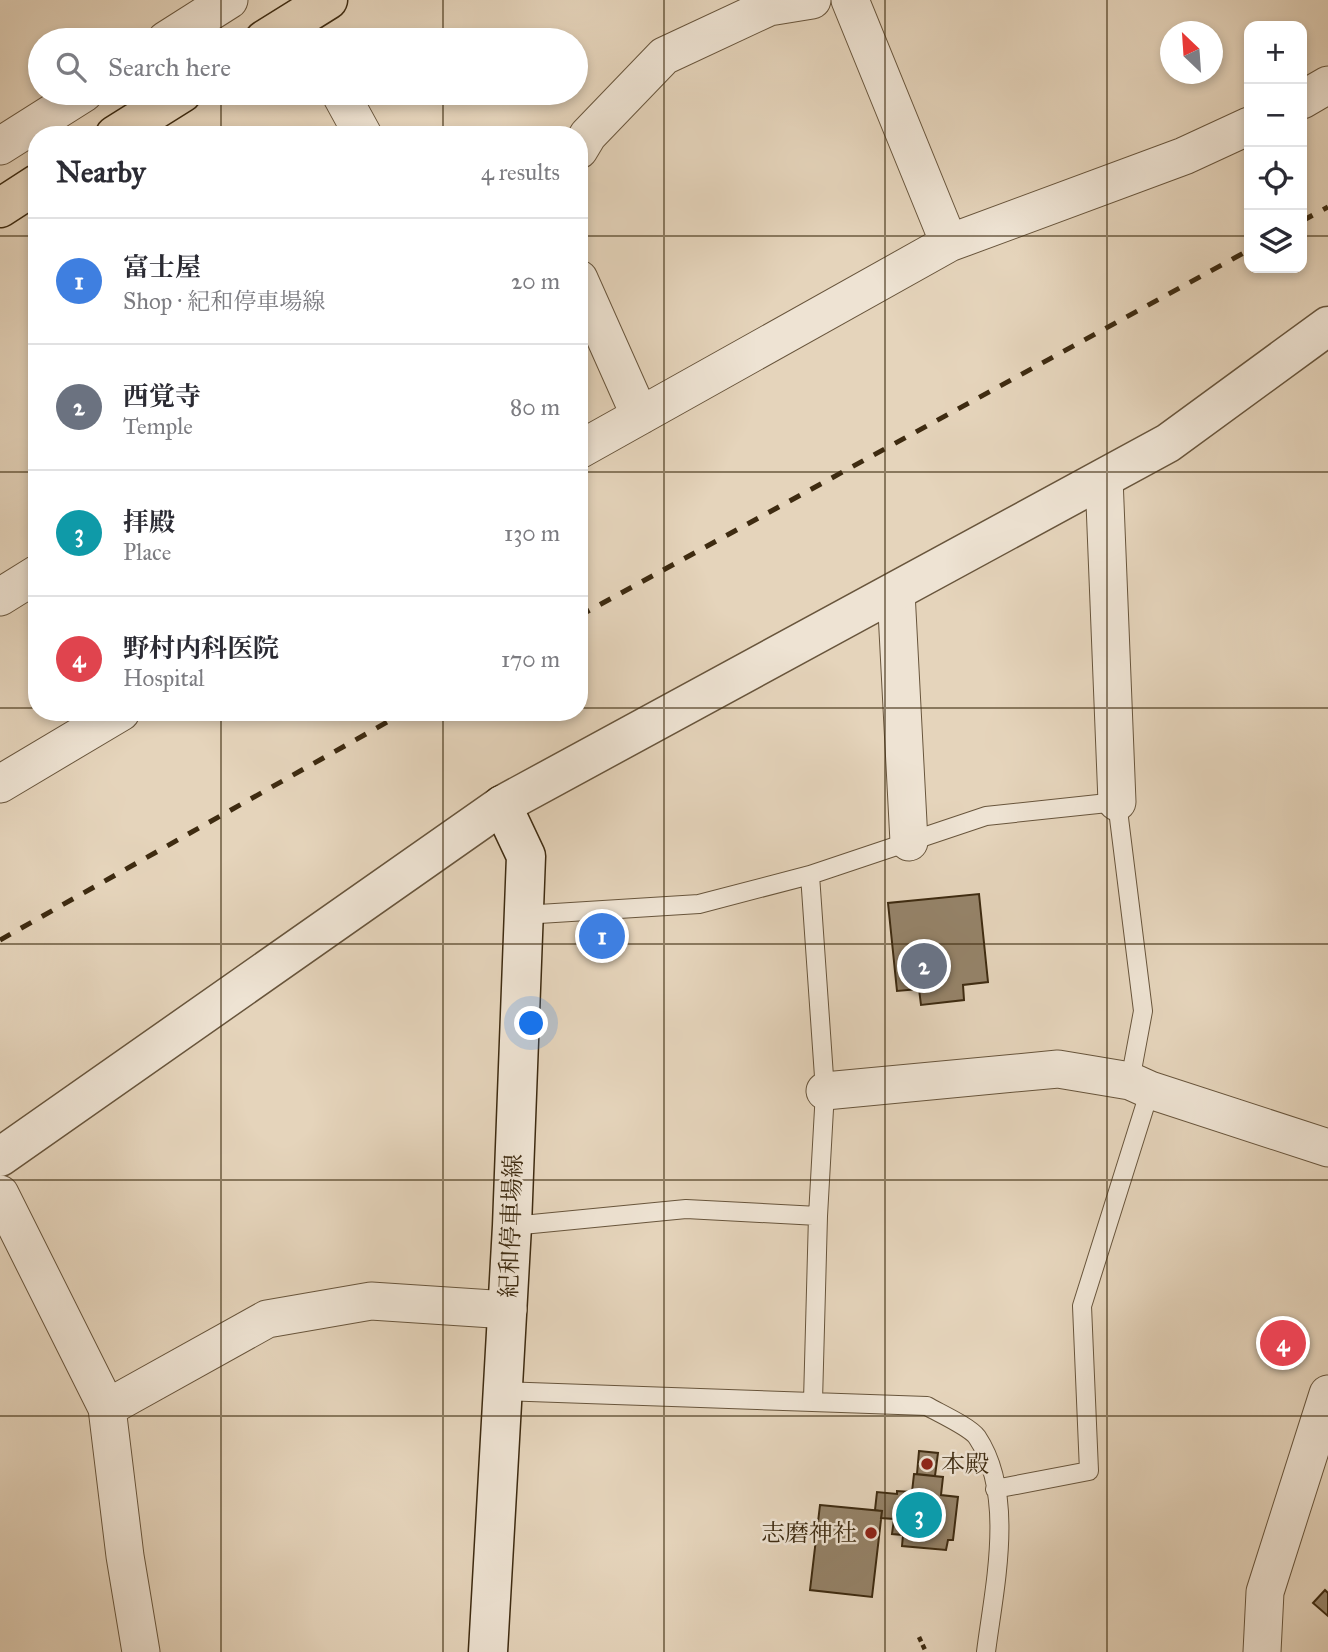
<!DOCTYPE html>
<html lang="en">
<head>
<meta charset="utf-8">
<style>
	:root { --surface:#fff; --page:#f7f7f7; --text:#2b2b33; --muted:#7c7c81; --line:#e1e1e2; --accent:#b45309 }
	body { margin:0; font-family:"IM FELL Great Primer","Noto Serif JP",serif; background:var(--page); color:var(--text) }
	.controls { position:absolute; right:21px; top:21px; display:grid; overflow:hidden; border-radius:14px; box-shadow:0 4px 10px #0003 }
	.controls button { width:63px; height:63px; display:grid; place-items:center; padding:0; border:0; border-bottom:2px solid var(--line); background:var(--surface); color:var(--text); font:35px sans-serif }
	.compass { position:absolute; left:1160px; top:21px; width:63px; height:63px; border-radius:50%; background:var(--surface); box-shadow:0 4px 10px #0003; rotate:335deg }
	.you { position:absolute; left:532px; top:1024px; width:24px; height:24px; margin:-18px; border:5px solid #fff; border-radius:50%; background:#1a73e8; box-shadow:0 0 0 10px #1a73e833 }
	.badge { display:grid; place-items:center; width:46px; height:46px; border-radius:50%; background:var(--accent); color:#fff; font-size:23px; font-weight:700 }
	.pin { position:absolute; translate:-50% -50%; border:4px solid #fff; box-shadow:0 2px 7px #0006 }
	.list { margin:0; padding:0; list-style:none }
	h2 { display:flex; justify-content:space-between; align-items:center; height:91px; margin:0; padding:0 28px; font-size:30px }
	h2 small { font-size:23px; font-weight:400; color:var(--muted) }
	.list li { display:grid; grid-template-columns:46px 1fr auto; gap:21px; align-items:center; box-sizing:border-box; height:126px; padding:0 28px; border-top:2px solid var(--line) }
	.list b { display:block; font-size:26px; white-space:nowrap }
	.list p { margin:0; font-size:23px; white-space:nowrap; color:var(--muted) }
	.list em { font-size:23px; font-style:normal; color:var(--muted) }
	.icon { flex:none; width:38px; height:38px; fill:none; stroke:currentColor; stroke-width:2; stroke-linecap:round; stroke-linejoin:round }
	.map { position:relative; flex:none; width:1328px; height:1652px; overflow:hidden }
	.search { position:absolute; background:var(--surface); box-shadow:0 4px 10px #0003; left:28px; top:28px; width:560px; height:77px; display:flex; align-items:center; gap:18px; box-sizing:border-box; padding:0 24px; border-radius:38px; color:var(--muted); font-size:26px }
	.panel { position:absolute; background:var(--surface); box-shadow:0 4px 10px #0003; left:28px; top:126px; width:560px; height:595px; border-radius:28px }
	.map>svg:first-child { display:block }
</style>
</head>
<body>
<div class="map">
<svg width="1328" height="1652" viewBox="0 0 1328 1652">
	<rect width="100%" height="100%" fill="#e5d4bb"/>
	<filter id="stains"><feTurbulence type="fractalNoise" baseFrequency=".00286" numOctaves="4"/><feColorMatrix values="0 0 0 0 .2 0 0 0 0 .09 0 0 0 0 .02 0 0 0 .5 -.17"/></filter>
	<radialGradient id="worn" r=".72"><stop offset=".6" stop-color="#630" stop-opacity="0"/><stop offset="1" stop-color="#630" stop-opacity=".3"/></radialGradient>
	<path fill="#958369" stroke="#3e2b11" stroke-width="2" d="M979,894l9,88 -25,3 1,15 -43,5 -2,-16 -22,2 -9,-88z
		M919,1451l19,2 -3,23 -18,-2z
		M914,1474l29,3 -2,18 17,2 -5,43h-5l-2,10 -44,-4 1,-11 -11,-1 2,-15 -13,-1 1,-7 -7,-1 2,-18 20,2v-3l15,1z
		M820,1505l62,6 -10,86 -62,-7z
		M1325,1590l3,3v23l-15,-13z"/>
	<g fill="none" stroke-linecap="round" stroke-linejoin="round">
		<g stroke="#68553c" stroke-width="20">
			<path id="service" d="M523,915l176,-11 111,-29
				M512,1226l174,-17 132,7
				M503,1391l424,15c12,7 43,21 50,31 39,58 17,151 9,215
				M813,1401l5,-185 7,-125 -15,-216 176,-59 131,-14 26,209 -13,70
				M995,1489l94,-18 -7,-165 68,-216"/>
		</g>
		<g stroke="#68553c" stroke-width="39">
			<path id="minor" d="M850,0l99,243 235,-87 65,-30
				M166,40l63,-40
				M340,93l23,42
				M1302,100l26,-15
				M0,146l84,-53
				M579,150l9,-15 76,-79 105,-49 43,-7
				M579,279l61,137
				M579,450l370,-207
				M1104,478l13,324
				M896,592l13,250
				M0,597l37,-23
				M0,784l121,-72
				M825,1091l233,-22 72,12 20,9 178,58
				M0,1194l107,214 18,148 16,96
				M107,1408l160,-89 104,-18 137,9
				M1262,1652l3,-60 63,-198"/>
		</g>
		<g stroke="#68553c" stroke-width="41">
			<path id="tertiary" d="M0,1157l502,-352 666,-362 160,-117"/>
		</g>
		<g stroke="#3e2b11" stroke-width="41">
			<path id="secondary" d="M488,1652l24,-426 14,-370 -24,-51"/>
		</g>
		<g stroke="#3e2b11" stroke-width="41">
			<path id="trunk" d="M264,40l64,-40
				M115,135l67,-42
				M0,208l37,-24"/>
		</g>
		<path stroke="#3e2b11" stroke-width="4.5" stroke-dasharray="5 3.5" stroke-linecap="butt" d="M919,1637l7,15"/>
		<use href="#service" stroke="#eee3d3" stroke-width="18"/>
		<use href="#minor" stroke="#eee3d3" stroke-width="37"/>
		<use href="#tertiary" stroke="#eee3d3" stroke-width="38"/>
		<use href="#secondary" stroke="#eee3d3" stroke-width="38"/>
		<use href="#trunk" stroke="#e5d4bb" stroke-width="38"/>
		<path stroke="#3e2b11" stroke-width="5" stroke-dasharray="12 12" stroke-linecap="butt" d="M1302,221l26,-14
			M579,616l670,-366
			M0,940l405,-228"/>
	</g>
	<path fill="none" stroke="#3e2b11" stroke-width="2" stroke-opacity="0.55" d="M221,0v40M443,0v40M664,0v1652M885,0v1652M1107,0v1652M221,93v42M443,93v42M0,236h37M579,236h670M1302,236h26M0,472h37M579,472h749M0,708h37M579,708h749M221,712v940M443,712v940M0,944h1328M0,1180h1328M0,1416h1328"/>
	<g fill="#8f2418" stroke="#eee3d3" stroke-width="2.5">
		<circle cx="927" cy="1464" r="7"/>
		<circle cx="871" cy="1533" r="7"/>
	</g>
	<g text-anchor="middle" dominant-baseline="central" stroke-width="5" stroke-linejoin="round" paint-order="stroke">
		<g font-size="24" fill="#3e2b11" stroke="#eee3d3">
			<text transform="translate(511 1226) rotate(-88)">紀和停車場線</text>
		</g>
		<g font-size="24" fill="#3e2b11" stroke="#eee3d3" text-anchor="start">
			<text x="941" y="1464">本殿</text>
			<text x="857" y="1533" text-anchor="end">志磨神社</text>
		</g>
	</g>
	<rect width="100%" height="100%" filter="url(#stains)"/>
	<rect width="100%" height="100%" fill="url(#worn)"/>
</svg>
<div class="controls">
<button>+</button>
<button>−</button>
<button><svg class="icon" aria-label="locate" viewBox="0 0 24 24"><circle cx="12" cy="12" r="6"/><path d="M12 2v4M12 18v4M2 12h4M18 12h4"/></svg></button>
<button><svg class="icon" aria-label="layers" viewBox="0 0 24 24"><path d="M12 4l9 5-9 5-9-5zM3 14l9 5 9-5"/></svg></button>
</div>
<svg class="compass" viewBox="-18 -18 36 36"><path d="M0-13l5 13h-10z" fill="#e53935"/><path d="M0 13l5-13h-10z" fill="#7c7c81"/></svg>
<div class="you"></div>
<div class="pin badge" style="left:602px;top:936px;background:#3f7fe0">1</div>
<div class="pin badge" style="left:924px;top:966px;background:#6b7280">2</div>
<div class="pin badge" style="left:919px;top:1515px;background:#0f9aa8">3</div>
<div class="pin badge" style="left:1283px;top:1343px;background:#e0444e">4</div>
<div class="search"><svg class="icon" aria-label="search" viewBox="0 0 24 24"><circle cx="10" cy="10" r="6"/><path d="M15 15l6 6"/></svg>Search here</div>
<section class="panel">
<h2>Nearby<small>4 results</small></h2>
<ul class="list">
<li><span class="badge" style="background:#3f7fe0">1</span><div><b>富士屋</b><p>Shop · 紀和停車場線</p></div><em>20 m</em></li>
<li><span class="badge" style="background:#6b7280">2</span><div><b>西覚寺</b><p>Temple</p></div><em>80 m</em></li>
<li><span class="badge" style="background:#0f9aa8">3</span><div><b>拝殿</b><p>Place</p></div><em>130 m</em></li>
<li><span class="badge" style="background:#e0444e">4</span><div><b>野村内科医院</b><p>Hospital</p></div><em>170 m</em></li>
</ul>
</section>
</div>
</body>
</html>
